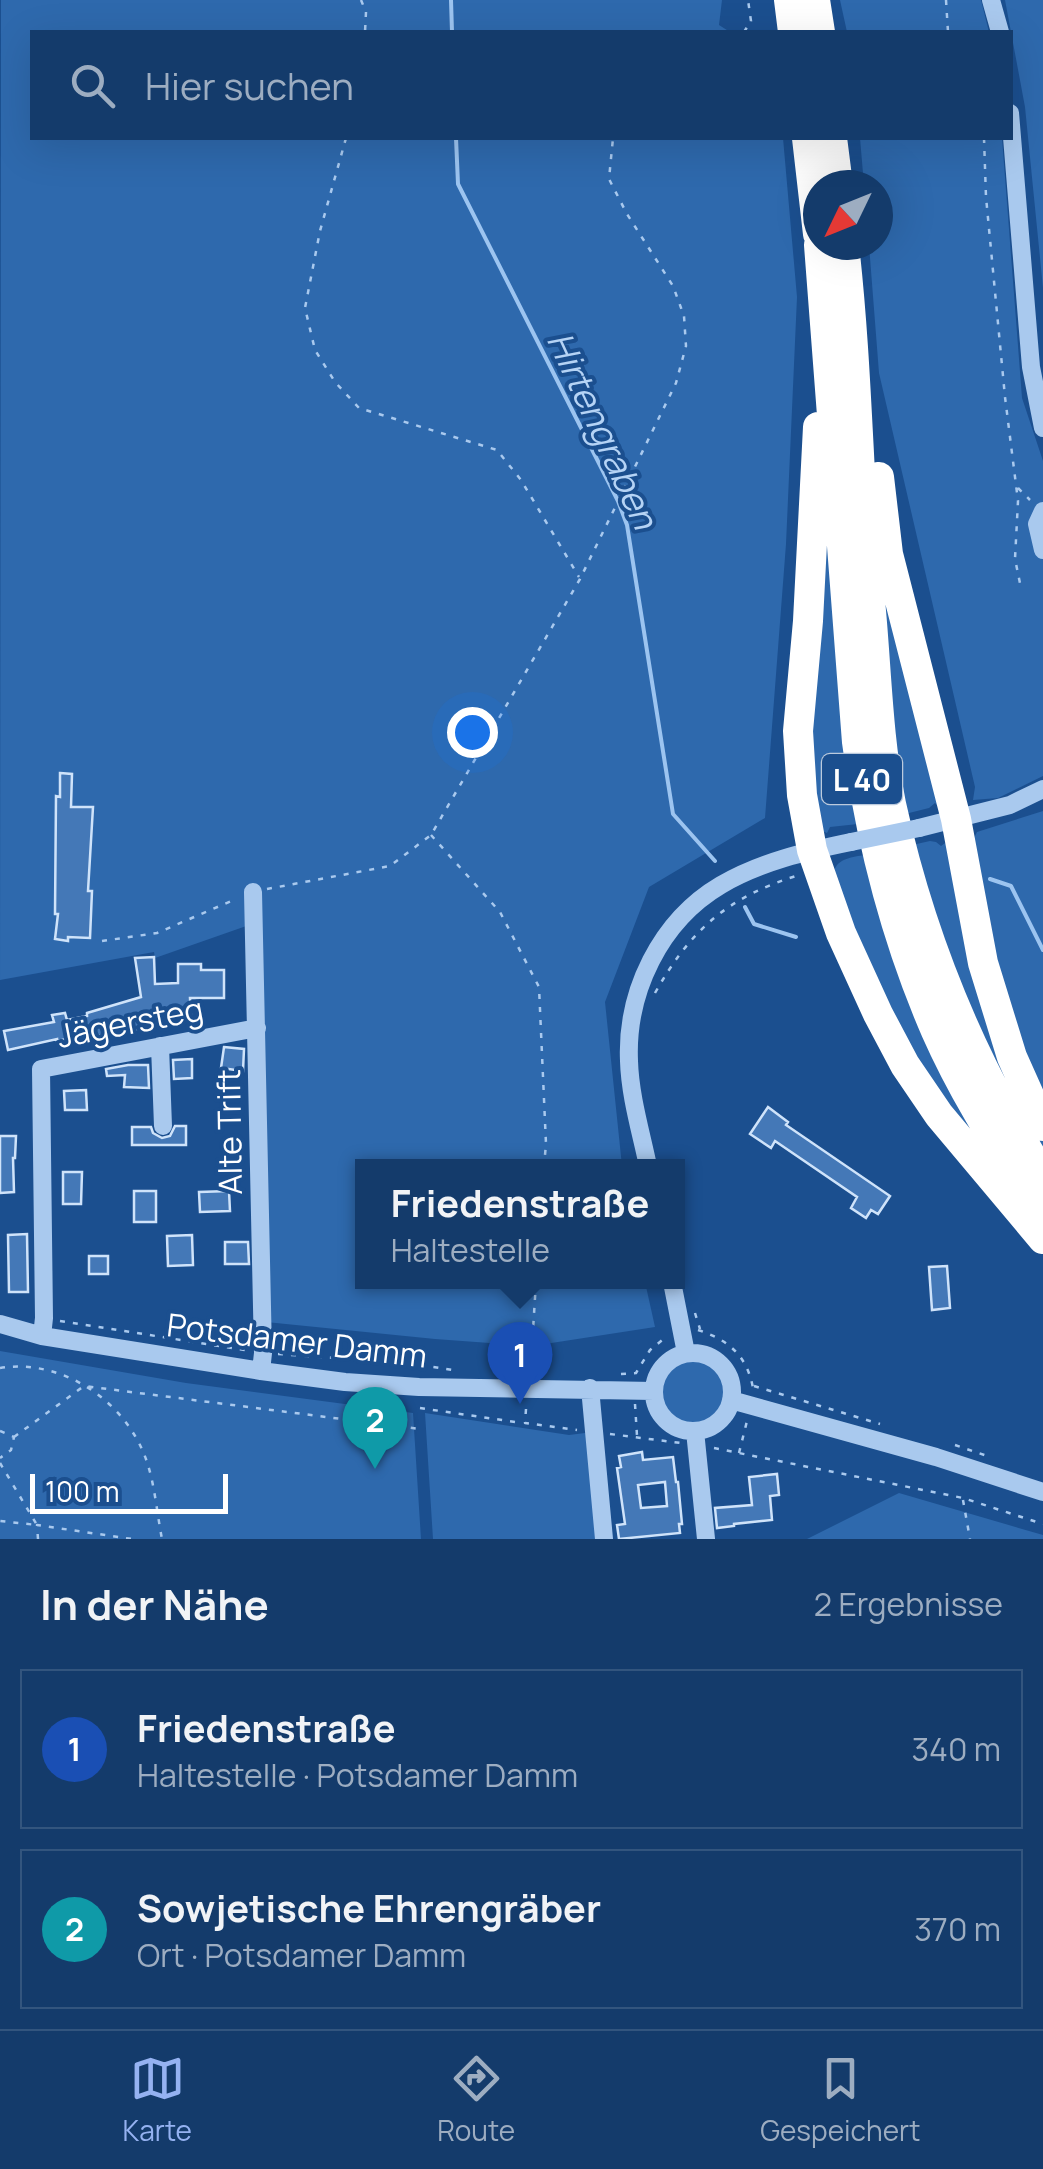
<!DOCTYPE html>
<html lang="de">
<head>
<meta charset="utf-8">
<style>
	:root { --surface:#143b6b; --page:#214673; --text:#f1f3f6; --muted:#9dadc1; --line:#33557e; --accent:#95b2f1 }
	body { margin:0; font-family:Manrope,sans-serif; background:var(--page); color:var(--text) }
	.compass { position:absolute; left:803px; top:170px; width:90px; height:90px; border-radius:50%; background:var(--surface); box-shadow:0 10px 40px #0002; rotate:227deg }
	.scale { position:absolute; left:30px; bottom:25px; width:198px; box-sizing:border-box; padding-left:10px; border:5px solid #fff; border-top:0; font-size:28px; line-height:35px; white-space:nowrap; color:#fff; -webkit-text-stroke:8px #1b4f8f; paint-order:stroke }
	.you { position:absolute; left:472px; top:732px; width:35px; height:35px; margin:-25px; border:8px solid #fff; border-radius:50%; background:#1a73e8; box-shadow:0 0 0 15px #1a73e833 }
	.badge { display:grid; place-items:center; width:65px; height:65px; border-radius:50%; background:var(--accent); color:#fff; font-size:32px; font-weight:700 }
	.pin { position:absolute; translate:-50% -82px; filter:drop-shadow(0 2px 5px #0008) }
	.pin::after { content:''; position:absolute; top:52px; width:35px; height:30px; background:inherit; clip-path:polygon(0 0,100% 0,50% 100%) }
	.popup { position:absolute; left:355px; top:1159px; width:330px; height:130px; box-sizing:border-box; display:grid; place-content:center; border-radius:0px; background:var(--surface); filter:drop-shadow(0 2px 8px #0005); font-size:32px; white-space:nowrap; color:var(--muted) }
	.popup b { font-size:38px; color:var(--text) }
	.popup::after { content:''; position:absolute; left:50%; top:100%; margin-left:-20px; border:20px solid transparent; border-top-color:var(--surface) }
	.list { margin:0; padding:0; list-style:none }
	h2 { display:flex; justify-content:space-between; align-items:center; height:130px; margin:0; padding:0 40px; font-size:42px }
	h2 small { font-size:32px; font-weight:400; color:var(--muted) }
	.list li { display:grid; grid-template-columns:65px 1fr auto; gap:30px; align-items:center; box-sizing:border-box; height:160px; margin:0 20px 20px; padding:0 20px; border:2px solid var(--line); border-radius:0px }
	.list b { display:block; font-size:38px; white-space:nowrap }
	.list p { margin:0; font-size:32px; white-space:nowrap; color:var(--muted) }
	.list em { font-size:32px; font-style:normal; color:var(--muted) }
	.icon { flex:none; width:55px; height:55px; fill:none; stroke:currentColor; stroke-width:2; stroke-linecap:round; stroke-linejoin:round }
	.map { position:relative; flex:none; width:1043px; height:1539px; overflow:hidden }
	.search { position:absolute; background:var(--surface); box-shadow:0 10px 40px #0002; left:30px; right:30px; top:30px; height:110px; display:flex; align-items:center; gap:25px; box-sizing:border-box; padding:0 35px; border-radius:0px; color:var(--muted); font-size:38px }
	.sheet { height:490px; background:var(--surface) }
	nav { display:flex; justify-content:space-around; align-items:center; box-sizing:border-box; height:140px; border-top:2px solid var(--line); background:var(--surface); font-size:28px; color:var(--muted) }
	nav a { display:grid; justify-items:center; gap:5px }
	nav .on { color:var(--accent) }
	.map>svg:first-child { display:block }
</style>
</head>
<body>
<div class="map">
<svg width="1043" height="1539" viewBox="0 0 1043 1539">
	<rect width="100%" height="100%" fill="#1b4f8f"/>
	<path fill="#2e69ad" d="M1,0h721l-3,25 11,7h-698v106h751l14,159 -11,247 -21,274 -116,69 -44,115 17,164h-260v116h283l10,45 -123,19 -97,-7 -169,-17 -14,-398 -97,34 -1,-6 -154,28z
		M840,0h141l8,32h-142z
		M1005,0h38v288l-18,-181z
		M860,138h142l20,260 21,63v315l-45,22 -25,2 2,-13 -96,-414 -10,-128h9v-60h-14z
		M823,459l35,365 -28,3 -3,6 -5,-2 -17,-61z
		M875,495l64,312 -4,-4 -6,5 -24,6 -11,-59z
		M1043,811v297l-46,-127 -28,-133 8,-16z
		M930,841l6,1 5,4 7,-5 95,299v14l-73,-135 -58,-174z
		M865,855l148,340 -38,-43 -114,-186 -27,-95c4,-13 19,-14 31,-16z
		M0,1351l186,32 227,30 8,126h-421z
		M660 1391a32 32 0 1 1 64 0a32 32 0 1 1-64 0Z
		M425,1413l144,22 24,-3 11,107h-171z
		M899,1493l144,42v4h-236z"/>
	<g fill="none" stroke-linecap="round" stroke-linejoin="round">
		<path stroke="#9cc4f0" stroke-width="4" d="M451,0l1,32
			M456,138l2,46 160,317 9,24 46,289 42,47
			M990,879l21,7 32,64
			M745,907l9,17 42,13"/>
	</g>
	<path fill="#4478b7" stroke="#cfe3fa" stroke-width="2.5" fill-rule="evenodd" d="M60,773l12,1 -1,33h22l-5,84h4l-2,47 -22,-1v4l-13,-2 3,-25h-3l1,-118 4,1z
		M154,957l1,27 23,-1v-19h23v6h23v28h-34l1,19 -38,1 1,7 -10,3 -53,9v-3l-34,7v-2l-49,11 -4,-19 50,-9 -2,-7 13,-2 2,7 20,-4v-3l54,-16 -6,-39z
		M224,1047l20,2 -1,22 -22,-3z
		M192,1059v19l-18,1 -1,-19z
		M128,1065h20l1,23 -25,-1 1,-12 -18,1 -1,-7z
		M86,1090l1,20h-22l-1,-19z
		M768,1107l20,15 -2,3 104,71 -12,18 -7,-4 -5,8 -15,-10 6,-11 -82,-56 -4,7 -21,-14z
		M175,1126h11v19h-54v-18h19l2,6 9,5 8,-2z
		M0,1136h16l-1,22h-2l1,34 -14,1z
		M63,1172h19l-1,32h-18z
		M134,1191h22v31h-22z
		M229,1191l1,20 -30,1 -1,-20z
		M27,1234l1,58h-19l-1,-57z
		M192,1235l1,30 -25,1 -1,-30z
		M225,1242h23l1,22h-24z
		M89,1256h19v18h-19z
		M947,1266l3,42 -18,2 -3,-43z
		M642,1452l1,8 30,-3 3,25h2l4,42h-3l1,9 -61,6 -2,-14 8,-1 -8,-56 4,-1 -2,-11zM665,1482l2,24 -26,2 -3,-23z
		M777,1474l2,21 -9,1 2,24 -38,4v2l-17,2 -2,-20 37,-3 -3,-28z"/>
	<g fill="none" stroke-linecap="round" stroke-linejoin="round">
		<path stroke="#a9c9ee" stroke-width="2.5" stroke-dasharray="5 8" stroke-linecap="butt" d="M361,0l5,12 -1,20
			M946,0l2,32
			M744,32l7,-11 -3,-21
			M346,138l-26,93 -15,77 10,42 20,32 24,26 138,42 24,30 58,97
			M984,138l2,59 19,200 13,104 -3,58 6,29
			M1018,488l12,12
			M431,835l69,77 39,75 7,157 -2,22
			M267,889l123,-23 41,-31 149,-256 96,-196 10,-37 -2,-30 -11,-30 -46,-72 -18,-35 4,-41
			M102,941l55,-8 79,-34
			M655,993c36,-64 73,-96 144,-118
			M678,1252l4,19
			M536,1282l-4,64 9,29
			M695,1313l5,16
			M60,1321l185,29
			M698,1330c31,10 49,26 55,58
			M278,1354l130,9 51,8
			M0,1368c63,-10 127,34 147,94 8,24 10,52 15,77
			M621,1374l15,-1 14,-23 16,-13
			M754,1386l126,38
			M635,1404l2,32
			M420,1408l102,15
			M526,1409l-1,14 52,7
			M0,1431l14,6 -3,13 -11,8
			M610,1434l71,9
			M14,1437l70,-51 336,43
			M955,1445l35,12
			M714,1448l249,50 80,26
			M739,1453l8,-32
			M0,1463l37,62 -37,-4
			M963,1500l7,39
			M38,1539l-1,-14 95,14"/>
		<path stroke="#a9c9ee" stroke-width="18" d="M991,0l9,32
			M1010,113l21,254 12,61
			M1043,511l-6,13 6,26
			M919,828l91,-23 33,-16
			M253,892l10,461 -2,18
			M160,1046l3,80
			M648,1166c-7,-34 -18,-70 -19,-105 -3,-69 31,-140 92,-176 39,-23 86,-34 130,-43
			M672,1282l14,71
			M0,1324l42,12 219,35 84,11 74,5 235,4
			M42,1336l2,-18 -3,-249 216,-41
			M654 1392a39 39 0 1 1 78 0a39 39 0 1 1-78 0Z
			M590,1388l14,151
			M731,1400l205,57 107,35
			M695,1431l11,108"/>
		<path stroke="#fff" stroke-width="30" d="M789,0l4,32
			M815,0l5,32
			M807,138l11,96
			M832,138l6,47
			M819,245l38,497c14,99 39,197 79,289 29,66 69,126 107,187
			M844,245c10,88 13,177 18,265 3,38 7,76 10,113 5,61 7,122 19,181 29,132 80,257 152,371
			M818,427l-10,194 -10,110 4,64 10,55 29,83 37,81 27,51 34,50 104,124
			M879,477l9,77 68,265 27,144 29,94 31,69"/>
		<path stroke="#a9c9ee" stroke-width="18" d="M851,842l68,-14"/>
	</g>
	<g text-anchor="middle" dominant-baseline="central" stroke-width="8" stroke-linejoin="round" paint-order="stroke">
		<rect fill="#1b4f8f" stroke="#bbcadd" stroke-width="2.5" x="822" y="754" width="80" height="50" rx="8"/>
		<g font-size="30" font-weight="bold" fill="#fff">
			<text x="862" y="779">L 40</text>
		</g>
		<g font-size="32" fill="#fff" stroke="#1b4f8f">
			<text transform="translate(130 1022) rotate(-11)">Jägersteg</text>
			<text transform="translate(229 1132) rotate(-91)">Alte Trift</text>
			<text transform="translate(297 1340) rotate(7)">Potsdamer Damm</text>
		</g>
		<g font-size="35" font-style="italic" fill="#b5d3f5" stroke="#1b4f8f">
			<text transform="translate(603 430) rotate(65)">Hirtengraben</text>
		</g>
	</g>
</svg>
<svg class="compass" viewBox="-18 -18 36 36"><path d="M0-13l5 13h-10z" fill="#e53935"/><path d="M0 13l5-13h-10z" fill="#9dadc1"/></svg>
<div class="scale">100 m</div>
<div class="you"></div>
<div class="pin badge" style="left:520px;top:1404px;background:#1a4fb4">1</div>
<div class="popup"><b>Friedenstraße</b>Haltestelle</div>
<div class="pin badge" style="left:375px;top:1469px;background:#0f9aa8">2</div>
<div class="search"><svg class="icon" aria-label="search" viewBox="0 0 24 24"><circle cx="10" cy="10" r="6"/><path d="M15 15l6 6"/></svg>Hier suchen</div>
</div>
<section class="sheet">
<h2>In der Nähe<small>2 Ergebnisse</small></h2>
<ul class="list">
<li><span class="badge" style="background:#1a4fb4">1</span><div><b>Friedenstraße</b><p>Haltestelle · Potsdamer Damm</p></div><em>340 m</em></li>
<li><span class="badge" style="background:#0f9aa8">2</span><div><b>Sowjetische Ehrengräber</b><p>Ort · Potsdamer Damm</p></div><em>370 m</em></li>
</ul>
</section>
<nav>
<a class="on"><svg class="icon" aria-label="map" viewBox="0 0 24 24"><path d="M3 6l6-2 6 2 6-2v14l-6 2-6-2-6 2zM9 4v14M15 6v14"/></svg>Karte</a>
<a><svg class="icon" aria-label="directions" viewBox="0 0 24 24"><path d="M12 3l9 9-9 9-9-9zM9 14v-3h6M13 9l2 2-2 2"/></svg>Route</a>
<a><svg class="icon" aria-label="saved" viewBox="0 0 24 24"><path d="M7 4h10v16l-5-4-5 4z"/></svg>Gespeichert</a>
</nav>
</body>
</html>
